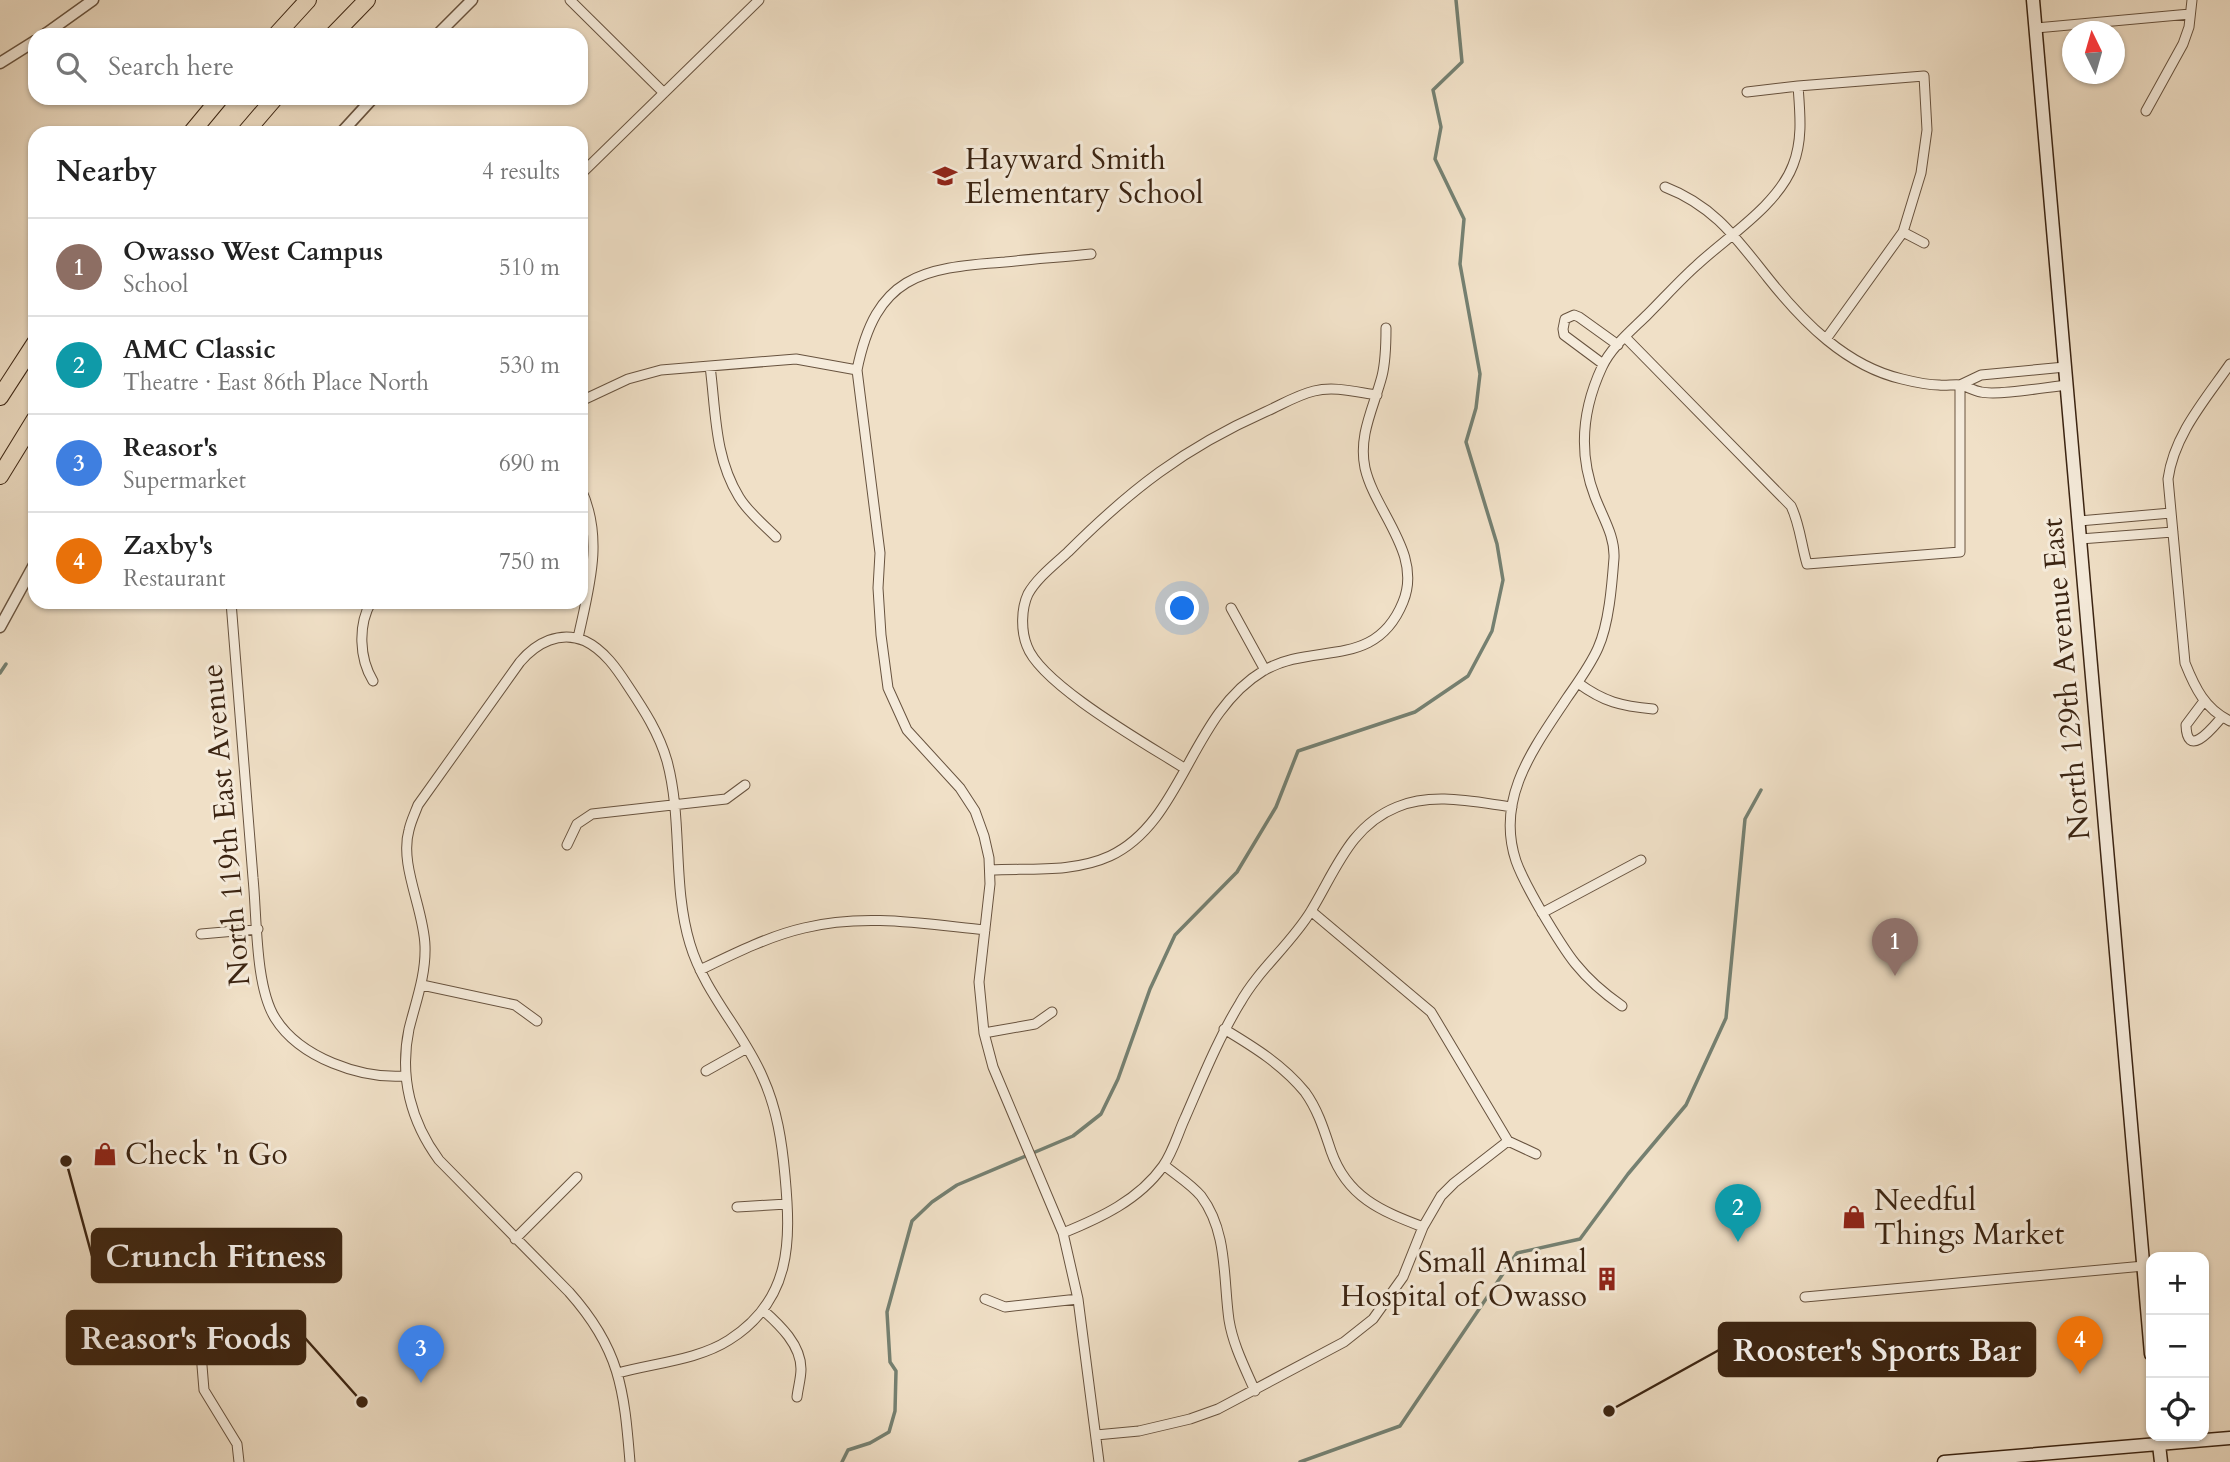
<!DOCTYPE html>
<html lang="en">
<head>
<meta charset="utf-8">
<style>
	:root { --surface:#fff; --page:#f6f6f6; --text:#222; --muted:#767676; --line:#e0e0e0; --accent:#8f2418 }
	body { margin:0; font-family:Cardo,serif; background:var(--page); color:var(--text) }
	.controls { position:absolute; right:21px; bottom:21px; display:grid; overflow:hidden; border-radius:14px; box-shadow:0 2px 5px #0004 }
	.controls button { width:63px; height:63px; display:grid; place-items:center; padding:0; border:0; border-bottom:2px solid var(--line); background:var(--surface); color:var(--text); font:35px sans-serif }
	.compass { position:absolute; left:2062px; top:21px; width:63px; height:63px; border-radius:50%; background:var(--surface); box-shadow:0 2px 5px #0004; rotate:355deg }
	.you { position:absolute; left:1183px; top:609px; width:24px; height:24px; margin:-18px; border:5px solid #fff; border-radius:50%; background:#1a73e8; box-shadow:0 0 0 10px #1a73e833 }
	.badge { display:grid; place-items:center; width:46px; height:46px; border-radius:50%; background:var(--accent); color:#fff; font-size:23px; font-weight:700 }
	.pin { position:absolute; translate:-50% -58px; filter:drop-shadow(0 2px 4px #0008) }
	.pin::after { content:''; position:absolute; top:37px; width:24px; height:21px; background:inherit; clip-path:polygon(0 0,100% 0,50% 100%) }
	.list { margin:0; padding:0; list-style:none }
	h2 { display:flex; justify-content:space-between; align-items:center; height:91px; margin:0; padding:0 28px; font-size:30px }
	h2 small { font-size:23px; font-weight:400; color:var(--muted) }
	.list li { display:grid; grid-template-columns:46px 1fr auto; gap:21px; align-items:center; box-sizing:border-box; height:98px; padding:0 28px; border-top:2px solid var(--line) }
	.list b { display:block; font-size:26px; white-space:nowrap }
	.list p { margin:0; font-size:23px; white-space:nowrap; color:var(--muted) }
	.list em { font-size:23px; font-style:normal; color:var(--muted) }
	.icon { flex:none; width:38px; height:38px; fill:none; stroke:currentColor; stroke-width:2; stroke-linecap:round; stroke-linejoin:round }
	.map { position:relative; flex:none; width:2230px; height:1462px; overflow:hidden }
	.search { position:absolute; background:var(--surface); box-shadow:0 2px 5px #0004; left:28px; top:28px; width:560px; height:77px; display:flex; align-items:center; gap:18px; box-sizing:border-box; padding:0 24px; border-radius:21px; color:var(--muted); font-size:26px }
	.panel { position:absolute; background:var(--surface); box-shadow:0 2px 5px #0004; left:28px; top:126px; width:560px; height:483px; border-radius:21px }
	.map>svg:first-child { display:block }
</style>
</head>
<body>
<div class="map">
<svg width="2230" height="1462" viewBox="0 0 2230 1462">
	<rect width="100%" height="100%" fill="#f0e0c7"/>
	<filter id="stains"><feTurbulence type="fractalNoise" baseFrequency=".00286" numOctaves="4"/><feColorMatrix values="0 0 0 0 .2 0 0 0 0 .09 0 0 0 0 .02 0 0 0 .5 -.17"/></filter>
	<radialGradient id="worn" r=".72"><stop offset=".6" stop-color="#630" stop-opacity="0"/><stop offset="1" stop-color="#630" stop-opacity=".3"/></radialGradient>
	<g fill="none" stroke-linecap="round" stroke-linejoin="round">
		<path stroke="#758071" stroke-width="3.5" d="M0,673l6,-9
			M842,1462l6,-12 22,-7 19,-11 6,-21 1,-40 -6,-9 -3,-50 25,-91 20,-19 25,-17 116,-49 28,-22 17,-35 32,-90 25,-54 62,-63 39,-65 22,-56 117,-39 53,-36 24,-45 11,-51 -6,-36 -31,-102 10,-34 4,-34 -20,-110 4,-45 -29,-60 6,-32 -8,-37 29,-28 -6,-62
			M1300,1462l100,-36 117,-173 63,-14 48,-65 58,-69 40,-87 19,-199 16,-29"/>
		<g stroke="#68533f" stroke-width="11">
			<path id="minor" d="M570,0l94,93
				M2036,28l154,-14
				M1747,92l51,-6 126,-10 3,54 -6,43 -18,59 -77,107
				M2146,111l37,-67 6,-17 3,-27
				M581,174l178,-174
				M1665,187c49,19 71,51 103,91 35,44 78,88 134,101 12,3 25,6 37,6 7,1 15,-1 22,0 7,2 13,6 20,7 17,4 66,-5 86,-7
				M1903,232l21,11
				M1091,254c-29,3 -58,5 -86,8 -85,6 -129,14 -148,108l23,183 -2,35 3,47 7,53 19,42 53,58 15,23 9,25 5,22 1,26 -11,98 5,51 9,34 70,166 15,66 21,163
				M1625,337l166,169c9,19 10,38 16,58l153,-12v-167
				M1603,364l-39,-29 -1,-6 2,-10 9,-4 5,2 39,28
				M2230,364c-25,36 -56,71 -62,115l17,184c10,25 20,46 45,58
				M710,366c6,45 4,90 29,131 9,15 25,28 37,40
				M1960,385l21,-10 84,-8
				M581,401l47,-22 33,-9 135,-11 61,11
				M2079,521l92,-8
				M2080,539l93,-7
				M231,602c7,92 15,184 22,276 4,39 2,108 22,140 25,40 86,61 130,58
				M371,602c-13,23 -12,56 2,79
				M1231,608l34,62
				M578,638c11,-51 26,-99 3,-149
				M1578,683c26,19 43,23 75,26
				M2204,701l-18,24c1,36 28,1 36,-8
				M1184,768c-36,-23 -143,-83 -157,-122 -6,-15 -6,-37 1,-52 9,-16 26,-29 40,-42 62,-62 116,-104 197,-140 16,-7 32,-17 49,-21 20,-5 42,1 63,4
				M567,845l10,-21 15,-10 134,-15 19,-14
				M990,870c39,-2 83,3 120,-14 73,-34 80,-141 153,-185 51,-30 112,0 140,-69 20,-48 -28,-90 -38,-134 -7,-33 9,-61 17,-92 4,-16 4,-32 4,-48
				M1311,911l120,101 77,129 28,13
				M1542,913l99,-53
				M201,934l57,-5
				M700,970c33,-16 69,-34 104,-42 60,-15 121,-4 181,2
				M422,985l93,20 22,16
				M1622,1006c-43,-30 -56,-53 -82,-97 -9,-16 -18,-31 -24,-48 -21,-63 18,-113 51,-163 11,-16 23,-32 31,-50 11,-24 14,-64 16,-90 1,-22 -11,-40 -19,-61 -17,-44 -13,-87 7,-130 9,-20 30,-37 46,-53 16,-16 32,-34 49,-49 31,-29 81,-60 96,-100 10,-25 7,-52 5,-79
				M1224,1029c30,18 59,36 81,63 13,18 19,38 26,59 16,46 50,60 92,76
				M984,1033l51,-9 17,-12
				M706,1071l41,-23
				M1164,1165c12,10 27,19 37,31 27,36 22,82 28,124 4,25 16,48 26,71
				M737,1207l50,-3
				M1063,1233c37,-15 76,-33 100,-67 10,-14 15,-33 22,-48 17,-39 33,-79 55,-115 19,-34 51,-59 71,-92 25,-41 39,-85 86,-104 36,-15 77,-5 115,0
				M515,1239l62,-62
				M1805,1297l339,-31
				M985,1299l20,8 73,-8
				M763,1310c17,15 38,35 38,59 0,9 -3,19 -4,28
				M198,1317l6,73 33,54 2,18
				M618,1373c36,-10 80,-13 111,-33 63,-40 62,-99 56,-164 -3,-34 -8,-67 -22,-98 -20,-47 -58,-84 -73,-134 -18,-59 -7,-124 -23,-183 -8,-28 -23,-51 -39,-75 -11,-17 -24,-36 -43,-45 -25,-11 -49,2 -65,21l-102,143c-3,8 -7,16 -9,25 -10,35 15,79 16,116 1,29 -9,55 -16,83 -10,48 2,93 30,131l130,132c51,57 55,97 61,170
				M1096,1435l43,-4 51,-12 28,-10 126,-67 29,-23 30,-42 20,-50 18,-31 13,-13 54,-42"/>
		</g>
		<g stroke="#68533f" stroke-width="13">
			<path id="tertiary" d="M44,35l49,-35
				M437,35l35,-35
				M0,63l35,-22
				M341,133l32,-35
				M0,627l35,-64"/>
		</g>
		<g stroke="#3b2412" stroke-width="15">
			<path id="secondary" d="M2033,0l118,1354
				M2158,1436l3,26
				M1944,1462l286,-24"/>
		</g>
		<g stroke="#3b2412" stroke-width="18">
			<path id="motorway" d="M276,35l32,-35
				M333,35l34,-35
				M191,133l29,-35
				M245,133l30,-35
				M0,397l35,-54
				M0,476l35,-57"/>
		</g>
		<use href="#minor" stroke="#f5ebdb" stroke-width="9"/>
		<use href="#tertiary" stroke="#f5ebdb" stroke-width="10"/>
		<use href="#secondary" stroke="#f5ebdb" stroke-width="12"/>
		<use href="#motorway" stroke="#f0e0c7" stroke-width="16"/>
	</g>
	<defs>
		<g id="school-bare" transform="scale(1.89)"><path d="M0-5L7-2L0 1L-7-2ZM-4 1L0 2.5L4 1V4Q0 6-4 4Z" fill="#8f2418" stroke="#f5ebdb" stroke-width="2.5" paint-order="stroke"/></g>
		<g id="shop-bare" transform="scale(1.89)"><path d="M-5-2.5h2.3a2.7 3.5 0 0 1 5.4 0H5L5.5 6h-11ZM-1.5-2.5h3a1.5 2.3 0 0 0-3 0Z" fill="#8f2418" stroke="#f5ebdb" stroke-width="2.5" paint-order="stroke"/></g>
		<g id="building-bare" transform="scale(1.89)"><path d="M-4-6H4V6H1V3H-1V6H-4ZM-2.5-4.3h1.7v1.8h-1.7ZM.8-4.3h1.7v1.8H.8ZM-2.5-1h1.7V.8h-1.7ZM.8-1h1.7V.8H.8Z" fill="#8f2418" stroke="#f5ebdb" stroke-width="2.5" paint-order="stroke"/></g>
	</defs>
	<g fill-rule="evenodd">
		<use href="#school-bare" x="945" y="176"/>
		<use href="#shop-bare" x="105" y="1154"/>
		<use href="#shop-bare" x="1854" y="1217"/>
		<use href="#building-bare" x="1607" y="1279"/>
	</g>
	<g text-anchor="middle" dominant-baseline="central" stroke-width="6" stroke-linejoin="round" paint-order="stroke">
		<g font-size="30" fill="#3b2412" stroke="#f5ebdb" text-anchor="start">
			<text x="965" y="159">Hayward Smith<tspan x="965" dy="34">Elementary School</tspan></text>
			<text x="125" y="1154">Check 'n Go</text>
			<text x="1874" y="1200">Needful<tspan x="1874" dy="34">Things Market</tspan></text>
			<text x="1587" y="1262" text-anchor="end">Small Animal<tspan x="1587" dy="34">Hospital of Owasso</tspan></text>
		</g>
		<g font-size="30" fill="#3b2412" stroke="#f5ebdb">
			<text transform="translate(2066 679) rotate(-95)">North 129th Avenue East</text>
			<text transform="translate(226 825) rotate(-95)">North 119th East Avenue</text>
		</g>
	</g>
	<path fill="none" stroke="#3b2412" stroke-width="2.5" d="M66 1161L92 1256M362 1402L305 1338M1609 1411L1719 1350"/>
	<g fill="#3b2412" stroke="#f5ebdb" stroke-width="2.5">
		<circle cx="66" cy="1161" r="7"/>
		<circle cx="362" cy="1402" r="7"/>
		<circle cx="1609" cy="1411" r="7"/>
	</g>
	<g fill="#3b2412" stroke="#3b2412" stroke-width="2.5">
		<rect x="92" y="1229" width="249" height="53" rx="7"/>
		<rect x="67" y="1311" width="238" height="53" rx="7"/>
		<rect x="1719" y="1323" width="316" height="53" rx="7"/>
	</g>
	<g font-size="32" text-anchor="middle" font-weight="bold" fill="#fff">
		<text x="216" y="1267">Crunch Fitness</text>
		<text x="186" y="1349">Reasor's Foods</text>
		<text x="1877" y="1361">Rooster's Sports Bar</text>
	</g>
	<rect width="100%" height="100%" filter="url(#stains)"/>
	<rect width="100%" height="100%" fill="url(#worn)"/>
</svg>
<div class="controls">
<button>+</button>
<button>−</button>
<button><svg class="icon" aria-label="locate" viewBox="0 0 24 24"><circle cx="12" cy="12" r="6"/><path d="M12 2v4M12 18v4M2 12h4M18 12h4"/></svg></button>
</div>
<svg class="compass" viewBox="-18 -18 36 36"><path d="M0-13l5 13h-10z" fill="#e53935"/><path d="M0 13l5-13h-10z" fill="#767676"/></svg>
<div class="you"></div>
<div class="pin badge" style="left:1895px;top:976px;background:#8d6e63">1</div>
<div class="pin badge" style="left:1738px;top:1242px;background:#0f9aa8">2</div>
<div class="pin badge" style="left:421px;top:1383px;background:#3f7fe0">3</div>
<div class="pin badge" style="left:2080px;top:1374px;background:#e8710a">4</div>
<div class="search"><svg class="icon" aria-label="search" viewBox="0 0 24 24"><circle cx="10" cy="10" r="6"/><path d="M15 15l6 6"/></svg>Search here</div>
<section class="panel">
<h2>Nearby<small>4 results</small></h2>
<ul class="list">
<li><span class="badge" style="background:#8d6e63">1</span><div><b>Owasso West Campus</b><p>School</p></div><em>510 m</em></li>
<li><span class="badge" style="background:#0f9aa8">2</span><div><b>AMC Classic</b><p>Theatre · East 86th Place North</p></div><em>530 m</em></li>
<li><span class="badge" style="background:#3f7fe0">3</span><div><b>Reasor's</b><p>Supermarket</p></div><em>690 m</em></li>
<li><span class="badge" style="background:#e8710a">4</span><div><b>Zaxby's</b><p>Restaurant</p></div><em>750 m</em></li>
</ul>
</section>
</div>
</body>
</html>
